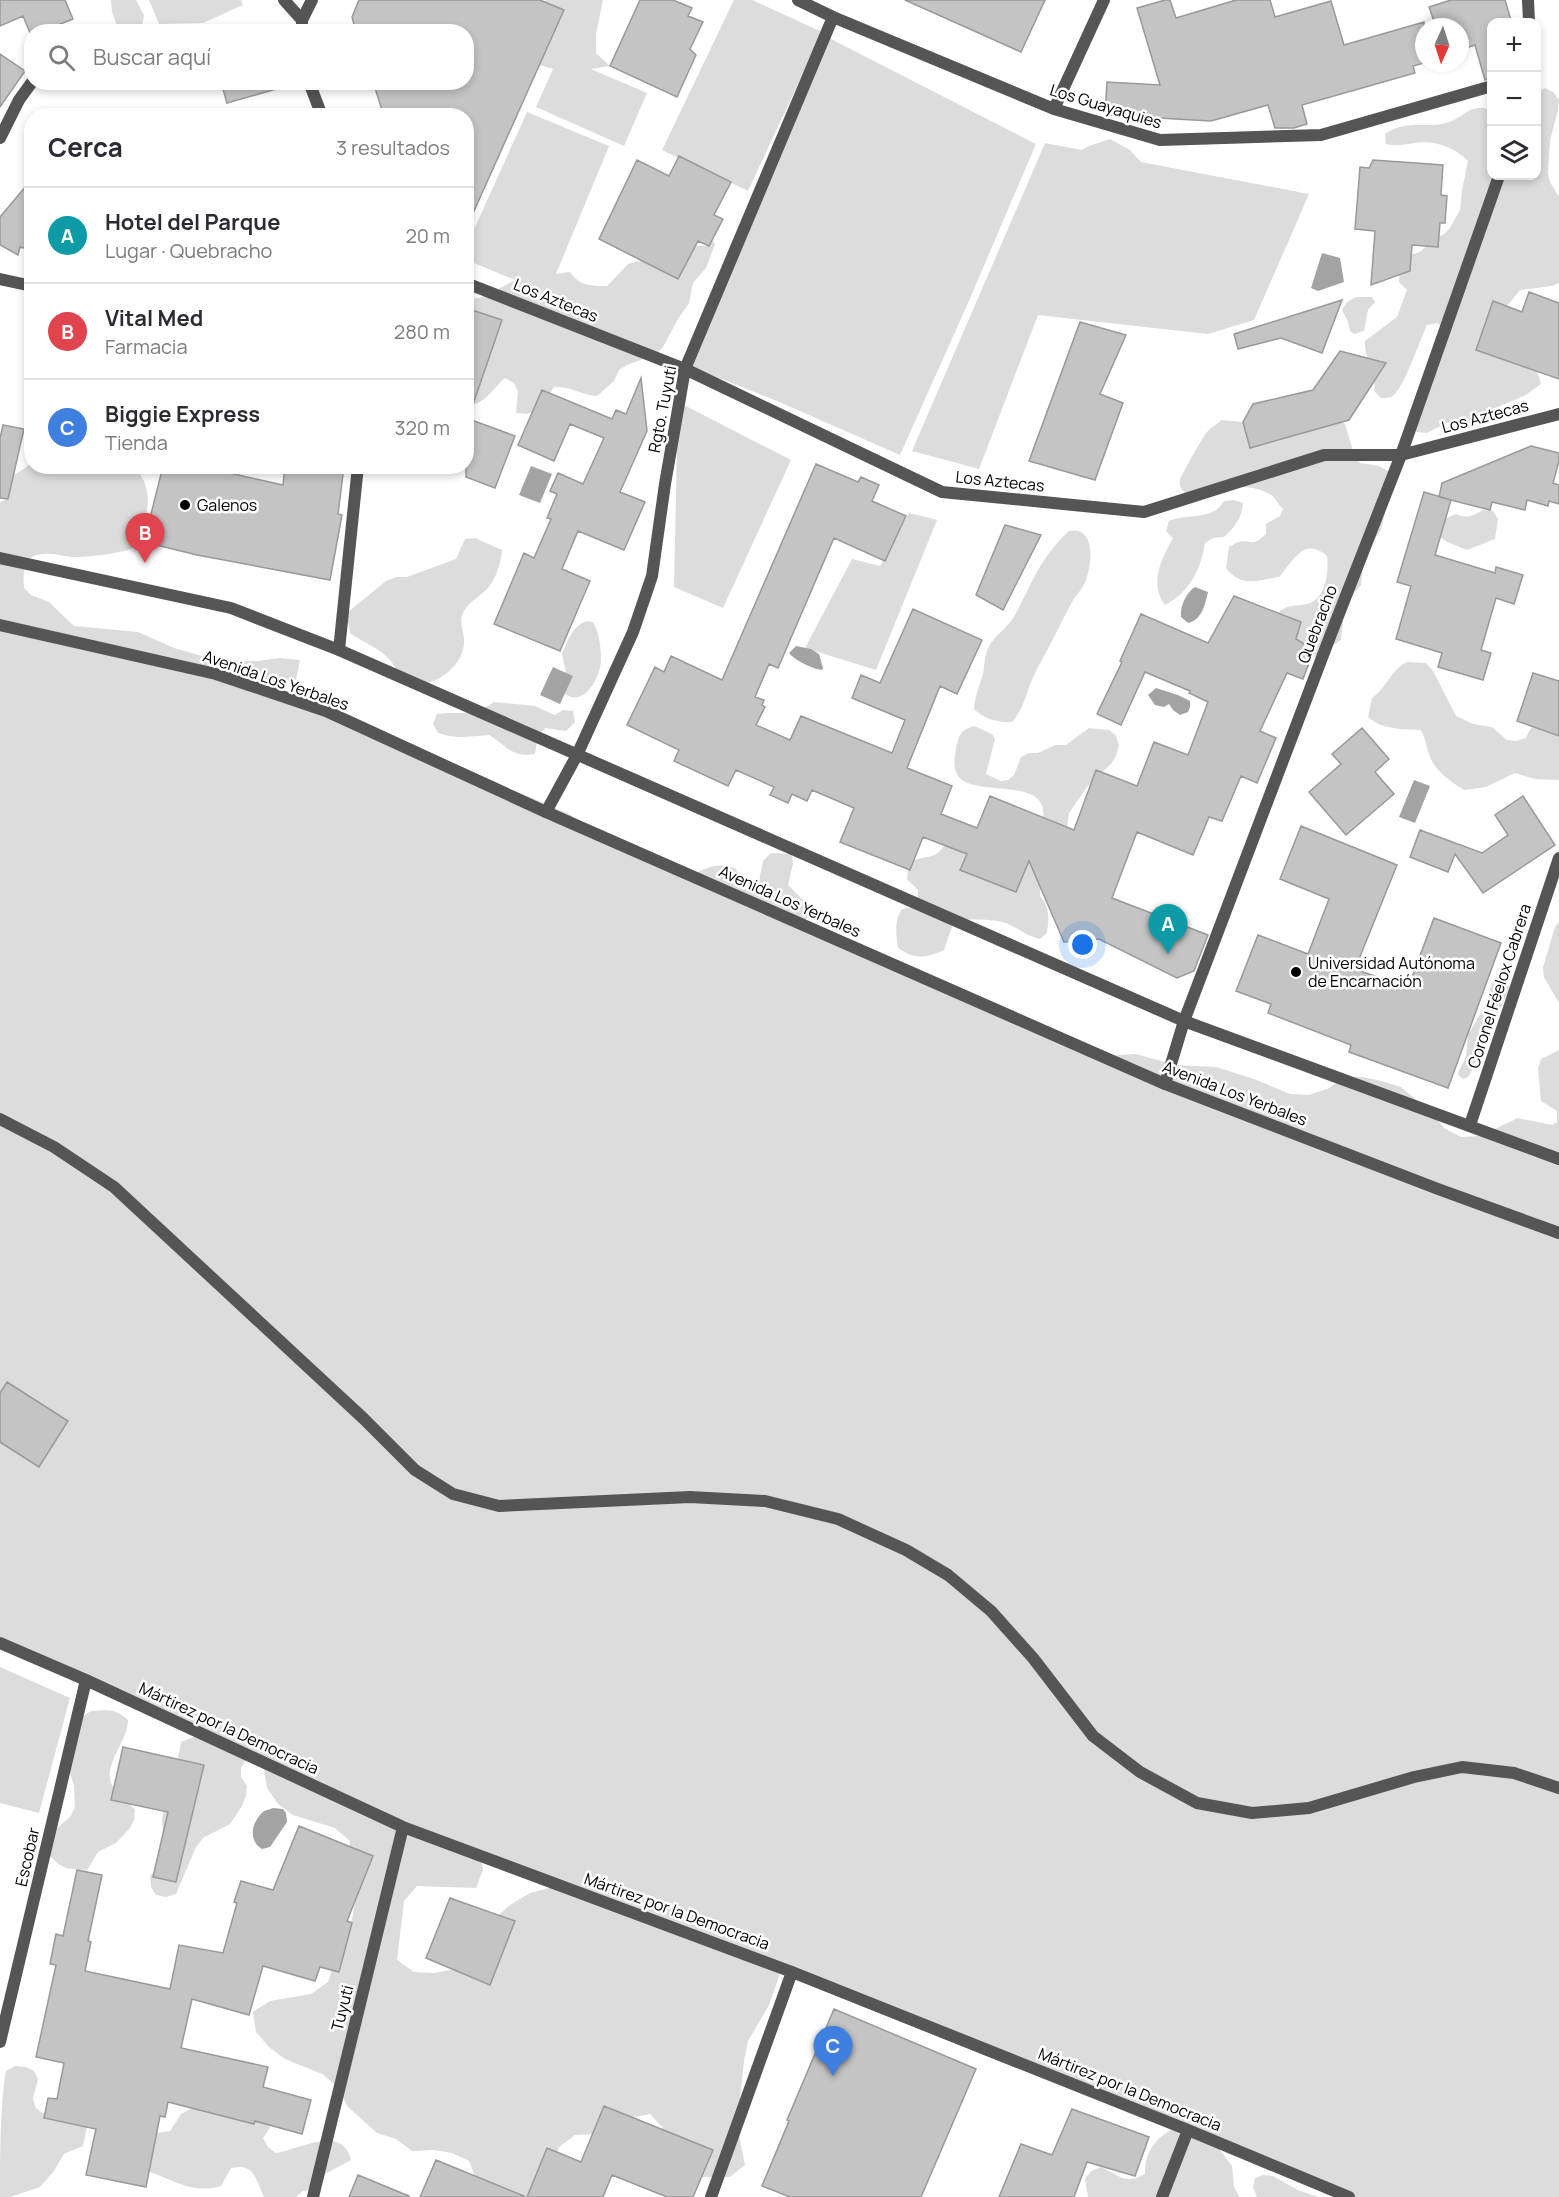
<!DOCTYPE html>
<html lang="es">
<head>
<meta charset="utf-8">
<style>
	:root { --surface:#fff; --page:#f7f7f7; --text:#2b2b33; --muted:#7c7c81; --line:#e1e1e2; --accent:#000 }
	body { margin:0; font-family:Manrope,sans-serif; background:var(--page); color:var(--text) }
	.controls { position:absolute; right:18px; top:18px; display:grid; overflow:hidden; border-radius:12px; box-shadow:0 3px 9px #0003 }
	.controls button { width:54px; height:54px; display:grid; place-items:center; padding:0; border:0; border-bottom:2px solid var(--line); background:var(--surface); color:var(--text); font:30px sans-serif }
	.compass { position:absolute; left:1415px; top:18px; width:54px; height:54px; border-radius:50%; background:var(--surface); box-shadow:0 3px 9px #0003; rotate:183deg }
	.you { position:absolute; left:1083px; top:945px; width:21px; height:21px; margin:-15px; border:4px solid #fff; border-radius:50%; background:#1a73e8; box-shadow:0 0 0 9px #1a73e833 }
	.badge { display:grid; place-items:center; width:39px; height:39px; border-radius:50%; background:var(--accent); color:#fff; font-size:20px; font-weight:700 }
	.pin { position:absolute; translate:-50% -50px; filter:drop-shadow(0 2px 3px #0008) }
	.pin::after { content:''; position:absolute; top:32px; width:21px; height:18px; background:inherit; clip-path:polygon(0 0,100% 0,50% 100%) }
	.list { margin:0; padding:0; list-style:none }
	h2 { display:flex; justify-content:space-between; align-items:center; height:78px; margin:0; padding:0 24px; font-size:26px }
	h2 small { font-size:20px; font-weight:400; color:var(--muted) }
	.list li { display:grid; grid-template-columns:39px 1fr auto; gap:18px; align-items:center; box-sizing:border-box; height:96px; padding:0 24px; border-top:2px solid var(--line) }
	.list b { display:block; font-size:22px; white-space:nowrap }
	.list p { margin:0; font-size:20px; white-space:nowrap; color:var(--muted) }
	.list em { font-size:20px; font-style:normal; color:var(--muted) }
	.icon { flex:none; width:33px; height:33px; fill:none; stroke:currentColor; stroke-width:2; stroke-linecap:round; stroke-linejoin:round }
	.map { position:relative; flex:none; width:1559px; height:2197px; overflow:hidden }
	.search { position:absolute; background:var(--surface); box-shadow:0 3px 9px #0003; left:24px; top:24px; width:450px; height:66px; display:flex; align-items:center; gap:15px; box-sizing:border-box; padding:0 21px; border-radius:24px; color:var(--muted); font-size:22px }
	.panel { position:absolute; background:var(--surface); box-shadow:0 3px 9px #0003; left:24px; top:108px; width:450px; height:366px; border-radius:24px }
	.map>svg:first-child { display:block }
</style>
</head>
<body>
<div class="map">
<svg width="1559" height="2197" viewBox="0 0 1559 2197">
	<rect width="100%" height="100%" fill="#fff"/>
	<path fill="#dcdcdc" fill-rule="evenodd" d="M111,0h25l8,15 -3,16h-22l-7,-19z
		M149,0h92l2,5 -40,18 -44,1z
		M547,0h56l-7,34v19l14,13 -19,3 56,24 -23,53 -88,-39 17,-38 -17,-5 7,-62z
		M734,0h18l70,32 -74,159 -86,-41z
		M829,38l207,106 -68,159 -68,152 -123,-54 -91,-36z
		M1545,88l8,4 6,8 -1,10 -8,31 -2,32 2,9 9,15v86l-7,3 -32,4 -13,16 31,68 3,10 -17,12 -29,12 -15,15h-34l-19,10 -11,-1 -6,-9 35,-94 -8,-6 -10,2c-7,14 -24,67 -36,72 -3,1 -7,1 -10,1l-7,-7c3,-22 -10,-29 -9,-50l32,-24 10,-27 -8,-8 1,-11 10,-16 10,-3 14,-14 9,-3 7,-7 10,-18 2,-20 6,-29c-14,-14 -34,-21 -53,-18 -11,1 -18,4 -29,1l-1,-10c23,-16 42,-4 64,-12 11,-3 18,-14 30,-14 5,-1 8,1 13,5l-1,36 -3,16 2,10 8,6 10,-5h28l1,-84z
		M527,112l82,34 -53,128 14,-2c9,14 21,14 37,14l21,-22 20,-5 25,-13h35l-18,-10h20l5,8 -9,24 -13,15 -4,20 -11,16 -15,28 -7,7 -29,11 -8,5 -5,11 -17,15c-16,-1 -26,-10 -43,-9l-17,25 -11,2 -10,-1 2,-21 -4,-9 -9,-5c-13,11 -19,26 -38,28v-105l18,-5 30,-16 -48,-20v-15z
		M1110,139l20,11 11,12 168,32 -55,126 -46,14 -170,-19 -59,154 -67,-18 133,-308 37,7 7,-4z
		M1356,297h16l3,5 -7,8 -4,21 -10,3 -4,-3 -2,-9 -6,-12 5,-8z
		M678,402l113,58 -68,148 -49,-21z
		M1336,419l9,5 9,30 6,9 19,3 9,5 4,10 -11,49 -12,17 -6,18 -2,20 -13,15 -4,9 -3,31 -26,17 -11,-2 -29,-39c12,-14 20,-8 35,-13 16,-6 19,-32 17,-47 -24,-20 -33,5 -48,21 -21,3 -38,11 -53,-9l3,-21c3,-1 6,-4 9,-5 14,-3 14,6 28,-8v-10l14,-8 3,-7c-5,-4 -7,-11 -12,-14 -26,-16 -55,-4 -83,1 -5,-5 -9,-8 -8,-16 0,-3 24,-45 27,-48 4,-5 10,-8 15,-12l21,2 14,7z
		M31,464l1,2 104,1c2,6 7,10 9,17 8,23 -2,45 -14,65 -17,5 -34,7 -52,8 -14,1 -34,-8 -47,0 -9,6 -9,20 -8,31l7,7 18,7 25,24 64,6 36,16 41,12 43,1 22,-3 20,2 -4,20 -40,6 159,59 11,10 123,50 22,10 6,7 117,52c15,-8 27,-12 42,-5l4,11 10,5 9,-4 4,-20 8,-8 21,1 1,10 -5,21 14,14 9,5 1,10 -7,6 307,140 5,-5 19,-1 39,11 41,2 38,12 36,15 19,1 18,-6 17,-11 18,-1 20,4 19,6 31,26 12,15 17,9 19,-1 38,-18 34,7 5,-3v-11l-16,-10 -3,-32 3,-10 18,-9v1147h-210l-131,-54 2,7 12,16 2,20 5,11h-151l-3,-18 6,-8 10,-4c17,7 24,19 44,7 -1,-22 13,-40 33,-47l-396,-159 -13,37 -21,36 -4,20 -7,65 8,39 -15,12h-41l-25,-30 -1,-19 -13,-14 -20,4 -36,16 -19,1 -16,12 -6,19 -25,31h-45l-14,-36 -17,-8 -19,-3 -21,1 -16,-12 -19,-6 -30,-27 -9,-19 -16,-13 -37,-15 -16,-12 -13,-15 -3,-20 17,-11 41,-7 17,-12 6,-18 1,-21 17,-23 3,-19 -7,-39 2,-21 -15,-13 -42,-13 -15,-11 -11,-16 -3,-19 -18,-10 -5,9v9l6,9 -1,10 -4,10 -12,18 -27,14 -7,9 -20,47 -10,3 -10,-2 -5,-8 -1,-11 7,-7 8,-25 -3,-23 1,-9 6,-8 12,-62 20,-8 -201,-91v-1141l5,-2 3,-21zM481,1857l74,27 -6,4 -19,5 -20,12 -16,14 -39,50 -21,4 -20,-1 -17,-12 7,-59 13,-15 59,2 7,-18z
		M1234,500l9,3c-1,14 -8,24 -19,34l-11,1 -8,5c-4,26 -16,50 -40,62 -16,-22 -4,-45 8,-67l-7,-7 3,-10c20,-8 43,0 55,-20z
		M1483,510l10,1 5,8 -3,20 -28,11 -20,-8 -8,-6 -1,-14 18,-8c11,5 17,2 27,-4z
		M909,513l28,7 -61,150 -71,-22 47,-89 28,7z
		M1069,531c3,0 6,-1 9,0 19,5 12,42 6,54 -4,7 -10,12 -13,19 -12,22 -22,44 -34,65 -10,18 -11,37 -25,53 -14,1 -28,-3 -38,-13 1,-13 5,-23 9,-35 2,-11 1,-21 8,-31 7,-10 18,-17 24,-28 18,-33 24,-56 54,-84z
		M475,538l27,12c-1,13 -6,29 -15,39 -7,7 -18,13 -23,22 -6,10 -1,17 0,27 2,22 -18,41 -38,45l-29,-12c-9,-20 -30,-26 -47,-38l-2,-11v-10l38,-31 10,-4h11l49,-18 9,-20z
		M588,621l5,1c6,10 8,25 8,37 0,17 -16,49 -36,35l1,-21 -4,-19c5,-12 11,-30 26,-33z
		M1407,662l19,1 7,8 23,45 17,8 19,3 15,13 9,1 10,-3c6,-16 18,-22 33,-31v73l-24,-1 -20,-6 -29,14 -22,3c-14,-9 -28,-18 -34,-33 -4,-10 -4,-18 -9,-27 -19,-1 -38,0 -53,-13l4,-19c15,-10 18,-28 35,-36z
		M494,702l41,4 20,9 8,-5 10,1 2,11 -9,9 -21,-3 -7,7 -3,19c-23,4 -28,-8 -46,-19 -20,1 -30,5 -51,-2l-5,-9 4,-10 9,-1h31z
		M974,726l18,8 3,5 -9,35 15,7 7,-1 6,-5 7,-18 8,-4h9l17,-8h11l23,-17 20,2 7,6 3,9 -3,11 -5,8 -24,23 -18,26 -4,29 -24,40 -1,14c10,12 9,22 7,37l-7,6c-13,-3 -19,-9 -30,-14 -12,-7 -43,-6 -56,-4l-10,29c-17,8 -29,10 -46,-2 -2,-14 -4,-27 4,-39l10,-2 6,-7v-10l-11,-11 1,-9 4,-9c15,-6 24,-1 33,-17l96,-18c17,-54 -66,-26 -83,-50 -6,-9 -3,-22 -1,-32 2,-11 7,-15 17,-18z
		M1559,922v81l-15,-26 -1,-10 12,-40z
		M1497,976l10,2 3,10 -39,84 -3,5 -5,2 -5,-4 1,-5 7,-13 2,-22 19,-33 6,-24z
		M0,1667l70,31 -31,115 -39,-10z
		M91,1711c16,-1 25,-3 37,9 0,20 -26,47 -16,65 2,5 17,18 23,25l-1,10 -4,8 -14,15 -18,9 -11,18c-18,-1 -24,0 -37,-14l6,-27 15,-13 4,-9 -1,-21 -6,-20 15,-50z
		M15,2066l11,1 8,4 4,8 -5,19 2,9 7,6 11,1 34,13 -4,19 -19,8 -10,17 -14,16 -30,10h-10c0,-35 0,-94 6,-126z
		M198,2105l74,15 -3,9 -6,9 5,9 8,6c25,-4 66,-29 75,7l-26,14 -13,16 -9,1 -7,6h-32c-8,-17 -9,-34 -33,-29l-10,18c-32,9 -48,-8 -78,-16l6,-36 21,-3 11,-17z
		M1263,2175l10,1 25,14 20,7h-61l-4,-10 2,-9z"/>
	<path fill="#a3a3a3" d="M1322,253l18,5 4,24 -26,9 -7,-3z
		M531,466l21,8 -12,29 -21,-8z
		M1195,587l13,5c-3,13 -6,28 -20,31l-7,-6c-1,-11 5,-24 14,-30z
		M796,646l15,3 8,5 4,14 -1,2c-9,-1 -28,-10 -33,-17z
		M553,667l20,9 -13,28 -20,-9z
		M1156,688l22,7 12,6v6l-2,5 -8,3 -7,-5 -4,-6 -5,3 -9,-2 -7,-10z
		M1414,780l16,6 -15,37 -16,-6z
		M273,1808l10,1 3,4 1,9 -17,25 -8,2c-15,-9 -10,-28 2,-38 1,0 9,-3 9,-3z"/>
	<path fill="#c4c4c4" stroke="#999" stroke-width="1.5" d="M0,0h65l8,19 -33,13h-8l-1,3 -8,-19 -23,10z
		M359,0h181l24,10 -98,219v-113h-82l-11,-34h93v-50h-110l-4,-15z
		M640,0h33l19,8 -4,8 15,6 -13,27 6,6 -19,42 -67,-31z
		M905,0h140l-24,52z
		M1165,0h5l6,18 60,-18h34l5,17 56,-16 13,44 80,-23v41l-11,3 2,7 -113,32 5,19 -13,4h-19l-7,-23 -57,16 -106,-6 2,-33 53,3 -23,-77z
		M1451,0h54l6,20 -20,2v56l-6,2 -10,-35 -15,5v-23h-24l-7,-20z
		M0,54l25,17 -25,36z
		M221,82h58l1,6 -53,15z
		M679,156l52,26 -17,33 9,4 -14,27 -11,-5 -20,38 -79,-40 38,-79 32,16z
		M1373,160l70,5 -2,30 6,1 -2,27h-5l-2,24 -26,-2 -2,26 -39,14 4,-54 -20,-2 5,-62 9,1z
		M32,179v71l-12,-3 -2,8 -18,-10v-28z
		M1529,292l30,11v76l-83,-29 17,-49 29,11z
		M1342,300l-20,53 -41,-15 -43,11 -4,-15z
		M466,308l36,12 -32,93h-4z
		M1080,322l46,13 -26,59 23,9 -28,77 -66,-19z
		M1340,351l46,12 -37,57 -99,28 -7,-26 10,-18 60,-14z
		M641,378l6,53 -27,61 25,10 -21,48 -46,-19 -16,38 28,12 -30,70 -66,-27 30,-71 10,5 17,-39 -4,-1 10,-24 -7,-3 8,-18 25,11 21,-46 -34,-14 -16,37 -36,-16 24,-55 70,29 4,-9 10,4z
		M466,418l49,18 -20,52 -29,-11z
		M3,425l21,4 -16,70 -8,-1v-60z
		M1531,446l28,7v8l-6,22 6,2v19l-10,-3 -1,5 -21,-6 -2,10 -33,-8 -2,8 -51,-13 3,-14z
		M816,464l42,18 3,-5 18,8 -7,16 34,15 -21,45 -51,-23 -56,130 -9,-4 -14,33 9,3 -2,5 3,2 -9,18 34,15 11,-24 91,37 13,-33 -53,-22 9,-23 19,8 33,-74 69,31 -25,54 -17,-8 -33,82 45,18 -11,28 36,14 13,-32 84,34 22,-60 41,16 17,-44 34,13 20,-53 -19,-9 1,-2 -45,-19 -24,53 -24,-11 25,-52 -2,-1 21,-47 67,29 26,-47 67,26 -5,17 18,11 -11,29 -16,-6 -27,58 16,7 -19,45 -16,-7 -19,45 -13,-4 -16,38 -56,-23 -25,66 96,37 -14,36 -17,7 -78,-39 -35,3 -35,-81 -13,31 -56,-22 7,-16 -44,-17 -13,33 -70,-28 14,-34 -42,-18 -5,11 -15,-7 -4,9 -18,-8 4,-8 -38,-17 -8,16 -54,-25 5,-11 -52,-25 28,-58 9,5 7,-16 51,24z
		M163,466h63l-1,6 58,13 2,-19h59l-6,48 4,1 -12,65 -133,-25 -53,-13z
		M1424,492l27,8 -16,55 60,18 1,-6 27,8 -9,29 -18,-6 -15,52 10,3 -8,27 -45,-13 4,-14 -46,-14 15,-53 -14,-4z
		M1005,525l36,10 -38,75 -27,-15z
		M1533,673l26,8v55l-42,-15z
		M1362,728l27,31 -14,13 19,22 -48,41 -37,-43 32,-28 -9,-10z
		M1523,796l32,49 -72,48 -28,-39 -7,18 -38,-15 10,-27 62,23 26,-18 -13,-20z
		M1301,826l96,39 -42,104 53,19 26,-70 67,25 -53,145 -99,-36 2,-7 -83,-32 3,-9 -35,-13 22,-56 50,19 21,-55 -49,-20z
		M7,1382l61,39 -29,46 -39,-25v-49z
		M123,1747l81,18 -28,117 -23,-5 15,-65 -57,-12z
		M299,1826l74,30 -26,65 5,2 -13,49 -19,-5 -5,14 -52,-15 -14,49 -57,-16 -11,49 87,19 -5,20 48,13 -9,34 -47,-13 -1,3 -86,-22 -3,15 -5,-1 -14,71 -60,-12 10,-46 -52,-11 4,-20 9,1 7,-36 -28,-6 20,-92 -6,-1 6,-30 7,2 14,-66 25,5 -14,66 3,1 -6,29 85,18 9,-44 44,8 14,-50 -3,-1 7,-21 32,9z
		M450,1898l65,23 -25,64 -64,-27z
		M834,2009l142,60 -55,128h-131l-28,-11 27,-65 -2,-1z
		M604,2106l109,44 -20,47h-26l-55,-22 -9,22h-76l20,-49 34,14z
		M1072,2109l77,28 -14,39 -48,-14 -13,35h-75l22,-53 31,11z
		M436,2160l88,36v1h-104z
		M358,2175l51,21v1h-60z"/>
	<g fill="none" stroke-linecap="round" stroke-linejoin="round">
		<path stroke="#555" stroke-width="12" d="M0,1119l54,28 60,40 250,232 51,51 38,24 46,12 191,-9 75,4 73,18 68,31 42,25 43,36 42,47 60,78 47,36 57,31 55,10 57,-5 105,-31 48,-10 52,6 45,15"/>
		<path stroke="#555" stroke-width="12" d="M284,0l18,20v12
			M798,0l35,17 221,92 106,31 161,-5 171,-49
			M1528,0l1,22
			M302,20l10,-20
			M309,82l13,34
			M1054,109l50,-109
			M0,138l19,-38 13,-18
			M0,279l32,7
			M466,283l219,86 257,123 202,20 180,-57h77l158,-41
			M339,650l19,-184
			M546,812l31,-57 56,-123 19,-56 13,-92 20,-115 148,-352
			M1165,1084l19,-63 147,-387 70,-179 98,-279
			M1470,1125l89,-267
			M0,1643l86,37 317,147 389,145 396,158 161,67
			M0,2042l86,-362
			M313,2197l90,-370
			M711,2197l81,-225
			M1162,2197l26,-67"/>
		<path stroke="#555" stroke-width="12" d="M0,558l231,50 108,42 845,371 375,138
			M0,625l216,49 110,37 220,101 619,272 273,105 121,44"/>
	</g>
	<g fill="#000" stroke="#fff" stroke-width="2">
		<circle cx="185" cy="505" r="6"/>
		<circle cx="1296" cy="972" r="6"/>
	</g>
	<g text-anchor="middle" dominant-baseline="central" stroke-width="5" stroke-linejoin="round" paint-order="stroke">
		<g font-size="16" fill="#000" stroke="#fff">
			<text transform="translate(1106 106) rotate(17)">Los Guayaquies</text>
			<text transform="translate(556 300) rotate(22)">Los Aztecas</text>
			<text transform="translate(662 409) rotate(-79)">Rgto. Tuyuti</text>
			<text transform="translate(1485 416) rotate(-15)">Los Aztecas</text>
			<text transform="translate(1000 481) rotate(6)">Los Aztecas</text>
			<text transform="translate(1317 624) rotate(-69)">Quebracho</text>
			<text transform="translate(276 680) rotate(19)">Avenida Los Yerbales</text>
			<text transform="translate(790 901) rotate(24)">Avenida Los Yerbales</text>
			<text transform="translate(1499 986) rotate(-72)">Coronel Féelox Cabrera</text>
			<text transform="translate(1235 1093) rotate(21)">Avenida Los Yerbales</text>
			<text transform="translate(229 1728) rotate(25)">Mártirez por la Democracia</text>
			<text transform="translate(27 1857) rotate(-77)">Escobar</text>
			<text transform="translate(677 1911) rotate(20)">Mártirez por la Democracia</text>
			<text transform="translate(342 2008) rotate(-76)">Tuyuti</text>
			<text transform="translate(1130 2089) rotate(22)">Mártirez por la Democracia</text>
		</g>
		<g font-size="16" fill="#000" stroke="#fff" text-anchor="start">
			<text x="197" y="505">Galenos</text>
			<text x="1308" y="963">Universidad Autónoma<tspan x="1308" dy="18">de Encarnación</tspan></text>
		</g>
	</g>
</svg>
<div class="controls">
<button>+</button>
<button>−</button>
<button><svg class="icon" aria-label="layers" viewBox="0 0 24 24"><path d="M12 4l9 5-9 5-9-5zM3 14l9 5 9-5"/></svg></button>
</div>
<svg class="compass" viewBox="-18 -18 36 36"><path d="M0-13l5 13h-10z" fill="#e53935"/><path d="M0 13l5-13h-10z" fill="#7c7c81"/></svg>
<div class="you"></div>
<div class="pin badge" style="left:1168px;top:954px;background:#0f9aa8">A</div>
<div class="pin badge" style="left:145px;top:563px;background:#e0444e">B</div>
<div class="pin badge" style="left:833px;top:2076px;background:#3f7fe0">C</div>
<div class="search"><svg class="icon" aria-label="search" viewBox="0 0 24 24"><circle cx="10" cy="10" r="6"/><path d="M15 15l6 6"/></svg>Buscar aquí</div>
<section class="panel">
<h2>Cerca<small>3 resultados</small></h2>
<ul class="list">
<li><span class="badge" style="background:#0f9aa8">A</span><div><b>Hotel del Parque</b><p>Lugar · Quebracho</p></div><em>20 m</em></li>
<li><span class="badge" style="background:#e0444e">B</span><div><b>Vital Med</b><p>Farmacia</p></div><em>280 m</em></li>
<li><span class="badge" style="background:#3f7fe0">C</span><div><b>Biggie Express</b><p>Tienda</p></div><em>320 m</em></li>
</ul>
</section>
</div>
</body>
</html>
